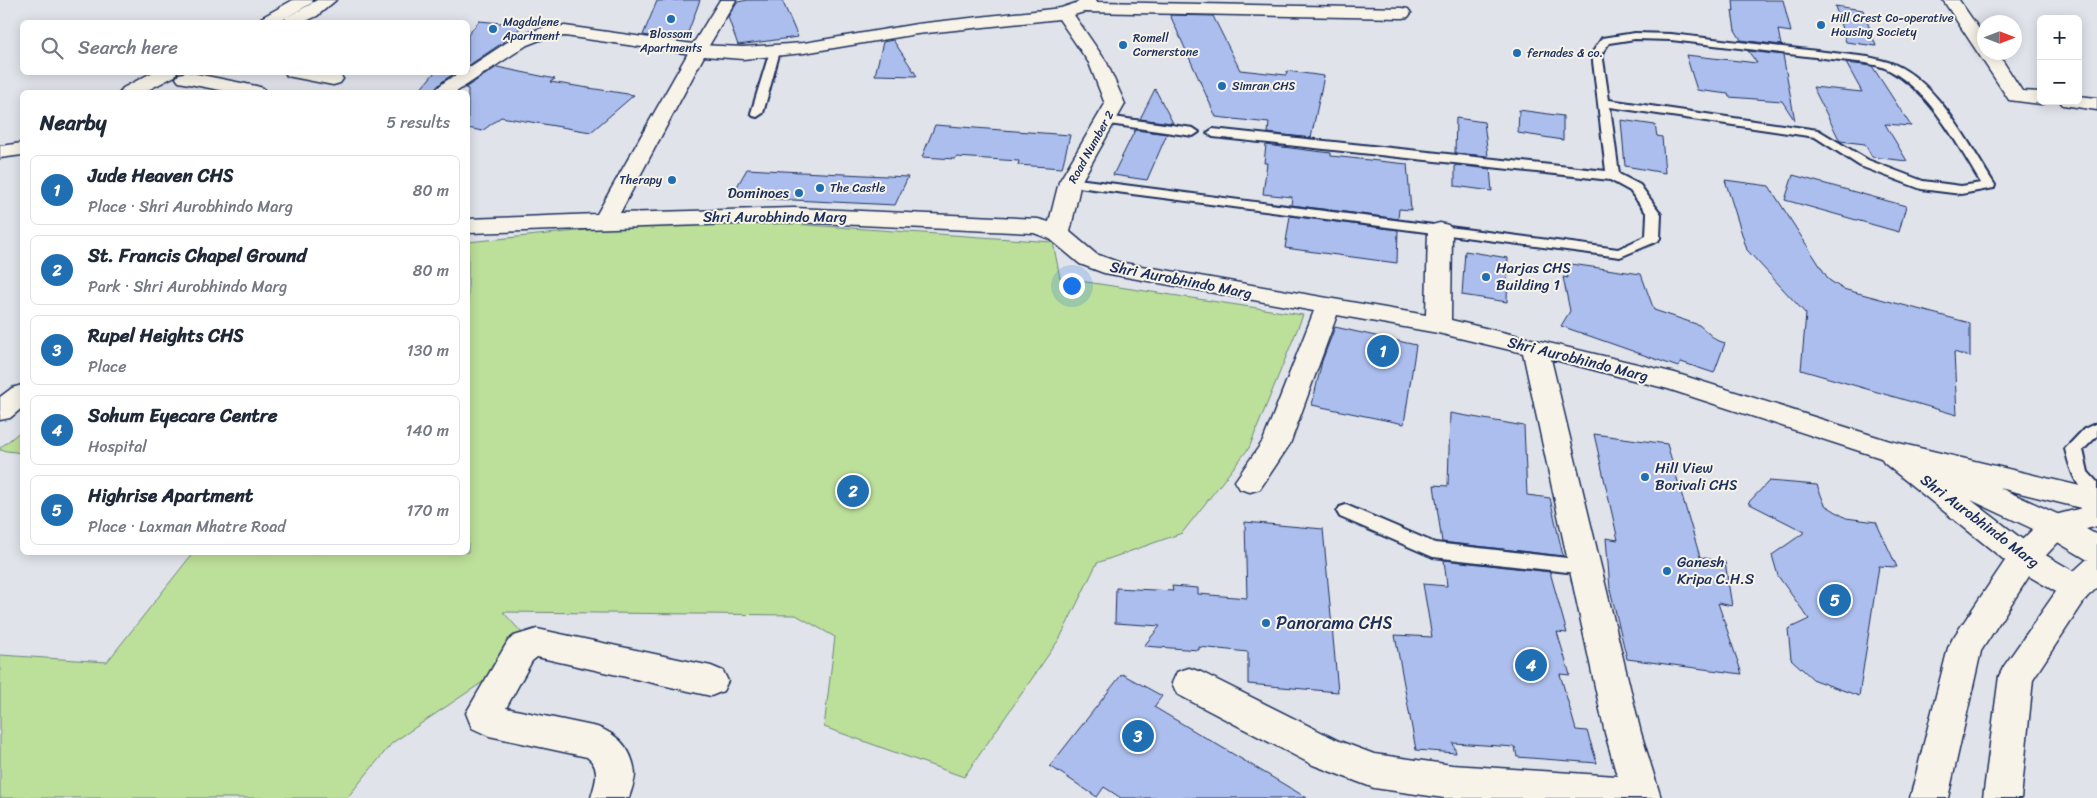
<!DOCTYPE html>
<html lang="en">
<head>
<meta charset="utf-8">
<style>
	:root { --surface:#fff; --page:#f2f2f3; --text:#1f2937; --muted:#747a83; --line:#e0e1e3; --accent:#1f6fb2 }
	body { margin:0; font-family:Sriracha,sans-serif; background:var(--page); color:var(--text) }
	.controls { position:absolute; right:15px; top:15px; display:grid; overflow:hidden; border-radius:8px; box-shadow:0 2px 12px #0003 }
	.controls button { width:45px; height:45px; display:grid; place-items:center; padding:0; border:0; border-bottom:1px solid var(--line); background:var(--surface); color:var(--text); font:25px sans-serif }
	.compass { position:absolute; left:1977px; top:15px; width:45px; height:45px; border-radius:50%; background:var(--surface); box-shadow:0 2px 12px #0003; rotate:90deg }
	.you { position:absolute; left:1071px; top:285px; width:18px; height:18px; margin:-12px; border:4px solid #fff; border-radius:50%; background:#1a73e8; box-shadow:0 0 0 8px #1a73e833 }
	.badge { display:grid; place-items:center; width:32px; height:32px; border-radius:50%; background:var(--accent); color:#fff; font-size:16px; font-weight:700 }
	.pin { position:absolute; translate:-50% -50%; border:2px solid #fff; box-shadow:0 1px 5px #0006 }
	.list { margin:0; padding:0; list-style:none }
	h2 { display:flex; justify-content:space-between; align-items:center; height:65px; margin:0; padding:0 20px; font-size:21px }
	h2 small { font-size:16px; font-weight:400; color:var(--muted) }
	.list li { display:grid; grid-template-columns:32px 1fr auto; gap:15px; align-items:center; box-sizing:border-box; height:70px; margin:0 10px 10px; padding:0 10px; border:1px solid var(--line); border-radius:8px }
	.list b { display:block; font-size:19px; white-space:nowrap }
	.list p { margin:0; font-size:16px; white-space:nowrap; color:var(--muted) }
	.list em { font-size:16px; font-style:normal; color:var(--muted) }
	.icon { flex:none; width:28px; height:28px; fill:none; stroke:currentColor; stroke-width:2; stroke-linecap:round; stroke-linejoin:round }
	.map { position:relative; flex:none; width:2097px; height:798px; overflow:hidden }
	.search { position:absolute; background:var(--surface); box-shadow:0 2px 12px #0003; left:20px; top:20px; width:450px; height:55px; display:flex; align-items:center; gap:12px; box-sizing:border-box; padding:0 18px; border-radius:8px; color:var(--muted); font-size:19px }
	.panel { position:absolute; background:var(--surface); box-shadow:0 2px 12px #0003; left:20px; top:90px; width:450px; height:465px; border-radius:8px }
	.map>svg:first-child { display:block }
</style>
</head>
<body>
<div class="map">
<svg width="2097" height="798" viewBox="0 0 2097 798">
	<rect width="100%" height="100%" fill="#e0e3ea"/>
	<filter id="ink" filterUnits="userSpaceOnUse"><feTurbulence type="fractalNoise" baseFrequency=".02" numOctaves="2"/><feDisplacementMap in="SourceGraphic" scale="10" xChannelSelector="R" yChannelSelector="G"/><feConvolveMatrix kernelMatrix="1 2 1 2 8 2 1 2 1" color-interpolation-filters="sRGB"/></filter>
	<g filter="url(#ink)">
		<path fill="#bcdf99" stroke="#6c877c" d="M706,218l347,24 7,36 243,37 -54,133 -67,85 -85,30 -37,75 -96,139 -140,-50 11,-90 -39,-22 -293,-3 32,35 -143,96 -45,55h-347v-143l107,7 86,-109 275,-1v-310z
			M22,430v23l-22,-3v-2z"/>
		<path fill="#acbeed" stroke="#1b2f5e" d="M680,0h20l-14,38h-24l-19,-3 14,-34z
			M748,0h34l16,37 -60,8 -10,-28 9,-15z
			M1733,0h50l8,32 -13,-2 3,15 -40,-5 -6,-10 -3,-19 2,1z
			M1835,6l28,4 13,36 -30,-4z
			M1170,15l43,1 27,54 46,5 1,-4 37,5 -13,62 -43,-5 1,-10 -53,-6z
			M479,21l45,4 -22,18 -34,23v-31z
			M893,40l24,36 -42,-1 8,-33z
			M1748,51l35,4 12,66 -13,-20 -53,-4 -1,-3 -31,-4 -11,-35 71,8z
			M1846,63l26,3 39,60 -26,-2 22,37 -35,-4 -7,-13 -25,-3 -27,-54 49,5z
			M497,67l58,12 -5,3 84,13 -43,37 -90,-15 -19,14 -14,-3v-39l-3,-1z
			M435,72h22l-13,8 -12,12h-14z
			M1155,89l18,34h-1l-32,-4z
			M1519,110l44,6v24l-45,-7z
			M1456,118l28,4 4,34 -33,-3z
			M1621,120l34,5 2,11 5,1 3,36 -40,-7z
			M935,125l53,4 82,6 -8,33 -44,-3 1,-4 -63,-4 -1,2 -33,-2z
			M1135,130l32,4 -20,46 -34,-5z
			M1266,145l65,8v3l76,8 4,46 -12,-1 -1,10 -107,-14 1,-8 -29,-3 4,-31h-3z
			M1455,165l35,4 2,22 -37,-5z
			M747,169l54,3 107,5 -13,28 -164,-8z
			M1793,175l113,31 -7,26 -114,-32z
			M1725,180l44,6 60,94 14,9 127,34v34l-16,-5 3,63 -156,-45 5,-56 -59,-64z
			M1290,216l108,14 -1,33 -112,-15z
			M1465,251l43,7 -1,44 -45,-7z
			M1564,263l77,11 13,36 45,15 17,15 9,3 -11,30 -33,-11 -3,5 -117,-41 9,-15 -7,-34 5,1z
			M1335,327l81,18 -12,79 -92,-19 10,-44z
			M1450,413l74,13 3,69 23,3 13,58 -121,-14 -8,-57 14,1z
			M1594,434l73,10 33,113 25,5 7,44 -14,-3 24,71 -115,-15 -17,-70 -4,-51 12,2z
			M1769,481l48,4 8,20 21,13 30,4 21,45 -18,-1 -20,130 -45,-16 -23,-21 -3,-30 21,-10 -31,-43 -6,-21 33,-23 -57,-29z
			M1245,522l78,7 15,163 -90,-8v-32l-49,-5v3l-55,-4 16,-20 -45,-3 1,-35 57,3 -1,-5 26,2v6l49,4z
			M1444,560l106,12 17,61 -10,-1 13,43 -10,-1 16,56 11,1 10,32 -80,-6 -2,-10 -62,-4 3,10 -40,-3 -21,-115 37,2 -9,-53 24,2z
			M1122,674l40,22 -8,11 153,91h-186l-17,-11 -7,10 -47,-31z"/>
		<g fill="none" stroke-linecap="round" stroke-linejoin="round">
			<g stroke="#1b2f5e" stroke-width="4">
				<path id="lane" d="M1635,33l36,1 197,23c9,2 18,4 26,7 45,20 76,82 101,121l-1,3 -33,6 -40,-5 -61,-23 -45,-29 -205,-30 9,67 21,11 21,29 -1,24 -2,3 -38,16 -550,-71 -6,-4 6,-4 548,71 28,-13 1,-22 -17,-23 -20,-11 -397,-43 -6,-4 6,-4 393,42 -14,-118 10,-15zM1635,39l36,1 195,23c8,2 16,3 23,7 43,23 67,73 92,113l-20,3 -38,-5 -55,-21 -50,-30 -209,-30 -7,-47 7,-10z
					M775,48l5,3 -17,62 -6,4 -4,-1 -2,-3 19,-62z
					M1106,116l87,12 6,4 -6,4 -91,-13 -2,-3z
					M2097,423v13l-14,14 5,22 9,10v17c-21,-6 -27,-31 -32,-50l19,-20z
					M1346,505l89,38 150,17 7,2 2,5 -2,5 -7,2 -152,-17 -93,-40 -3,-5 3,-5z"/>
			</g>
			<g stroke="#1b2f5e" stroke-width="3">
				<path id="street" d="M293,0h20l-2,4 -24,13 30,-17h19l-19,16 -13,6h-20l2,-4 -7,4h-21l3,-4z
					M1079,0h18l-1,2 306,6 6,1 3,4 -3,4 -6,1 -318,-6 -10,3 33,48 18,41 -44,78 -11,50 26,22 22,8 308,53 2,-85 4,-5 8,-2 8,2 4,5 -1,90 224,53 215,68 207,49v22l-97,-24 66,30 31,17v27l-11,-3 -42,-25 -73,-34 64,49 52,30 5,9 -5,9 -11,4 -11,-4 -52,-30 -129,-104 -3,-5 -213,-69 -117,-30 90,374 20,65h-217l-70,-10 -61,-23 -136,-71 -5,-11 5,-11 12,-4 12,4 138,69 35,13 78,11 165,11 -12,-43 -82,-380 -85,-20 -101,-18 -47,129 -30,45 -10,3 -10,-3 -5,-8 28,-40 51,-130 -210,-38 -24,-9 -30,-25 -16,-6 -240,-11 -326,11v-14l129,-5 95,-168 6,-1 45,2 61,-4 113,-19 144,-16 15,-5zM1059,19l30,44 16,41 -46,78 -10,40 -11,-3 -244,-11 -174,5 84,-157 39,3 61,-6 113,-19z
					M1943,0h16l25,36v16h13l25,39 19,1v9l7,1 -7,2 -32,-4z
					M153,72h24l-2,4 -31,16h-24l3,-4z
					M187,72l69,14 7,2 3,4h-36l-51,-10 -3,-4 3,-4z
					M285,72h44l11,3 3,4 -3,4 -7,2 -46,-9z
					M2078,96l19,2v12l-34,-5 -3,-4h18z
					M537,629l174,37 12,5 5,10 -5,10 -12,5 -174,-39 -5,4 -26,47 91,19c22,8 36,23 38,47 0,7 -4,17 -6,24h-38c4,-16 11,-29 -4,-41l-98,-21 -17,-8 -6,-15 42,-72 6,-5z"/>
			</g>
			<g stroke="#1b2f5e" stroke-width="3">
				<path id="secondary" d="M720,0h16l-32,54 -6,1 -133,-19 -20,2 -18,7 -71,47h-22c7,-9 23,-20 34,-20v-4l47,-31 27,-9 23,-2 128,18z
					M22,143v12l-22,3v-12z
					M22,385v23l-12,10 -10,2v-23l12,-9z
					M2097,504v22l-32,9 -30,32 -54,84 -33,147h-38l38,-150 5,-10 60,-89 31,-31z
					M2097,557v31l-10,9 -54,82 -12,119h-38l16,-122 5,-10 61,-87 21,-19z"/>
			</g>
			<use href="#lane" fill="#f7f3e8" fill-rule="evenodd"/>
			<use href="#street" fill="#f7f3e8" fill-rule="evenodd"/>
			<use href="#secondary" fill="#f7f3e8" fill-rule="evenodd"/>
		</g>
	</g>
	<g fill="#1f6fb2" stroke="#f7f3e8" stroke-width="2">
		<circle cx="671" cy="19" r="5"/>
		<circle cx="1821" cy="25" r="5"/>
		<circle cx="493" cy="29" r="5"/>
		<circle cx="1123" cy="45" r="5"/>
		<circle cx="1517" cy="53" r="5"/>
		<circle cx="1222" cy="86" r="5"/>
		<circle cx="672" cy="180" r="5"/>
		<circle cx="820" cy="188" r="5"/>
		<circle cx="799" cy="193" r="5"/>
		<circle cx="1486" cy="277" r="5"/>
		<circle cx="1645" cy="477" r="5"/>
		<circle cx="1667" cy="571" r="5"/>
		<circle cx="1266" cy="623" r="5"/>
	</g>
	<g text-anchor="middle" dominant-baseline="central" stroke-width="4" stroke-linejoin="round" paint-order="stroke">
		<g font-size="12" fill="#1b2f5e" stroke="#f7f3e8" text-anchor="start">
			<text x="1831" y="18">Hill Crest Co-operative<tspan x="1831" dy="14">Housing Society</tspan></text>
			<text x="503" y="22">Magdalene<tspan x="503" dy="14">Apartment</tspan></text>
			<text x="671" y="34" text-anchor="middle">Blossom<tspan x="671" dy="14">Apartments</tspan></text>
			<text x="1133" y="38">Romell<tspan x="1133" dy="14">Cornerstone</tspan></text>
			<text x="1527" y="53">fernades &amp; co.</text>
			<text x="1232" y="86">Simran CHS</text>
			<text x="662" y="180" text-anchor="end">Therapy</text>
			<text x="830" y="188">The Castle</text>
		</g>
		<g font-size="12" fill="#1b2f5e" stroke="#f7f3e8">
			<text transform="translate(1091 147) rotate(-61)">Road Number 2</text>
		</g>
		<g font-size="15" fill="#1b2f5e" stroke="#f7f3e8" text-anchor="start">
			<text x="789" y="193" text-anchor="end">Dominoes</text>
			<text x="1496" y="268">Harjas CHS<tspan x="1496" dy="17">Building 1</tspan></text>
			<text x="1655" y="468">Hill View<tspan x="1655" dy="17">Borivali CHS</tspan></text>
			<text x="1677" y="562">Ganesh<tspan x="1677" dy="17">Kripa C.H.S</tspan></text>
		</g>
		<g font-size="15" fill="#1b2f5e" stroke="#f7f3e8">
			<text x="775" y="217">Shri Aurobhindo Marg</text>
			<text transform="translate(1181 280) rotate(11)">Shri Aurobhindo Marg</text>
			<text transform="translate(1578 359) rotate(14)">Shri Aurobhindo Marg</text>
			<text transform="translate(1980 521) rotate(37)">Shri Aurobhindo Marg</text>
		</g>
		<g font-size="18" fill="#1b2f5e" stroke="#f7f3e8" text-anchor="start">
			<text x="1276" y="623">Panorama CHS</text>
		</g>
	</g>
</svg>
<div class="controls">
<button>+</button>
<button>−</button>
</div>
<svg class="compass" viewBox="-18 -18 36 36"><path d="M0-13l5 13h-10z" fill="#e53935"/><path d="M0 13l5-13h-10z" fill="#747a83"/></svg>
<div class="you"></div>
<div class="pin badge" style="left:1383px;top:351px">1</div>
<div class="pin badge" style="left:853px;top:491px">2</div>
<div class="pin badge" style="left:1138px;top:736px">3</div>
<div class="pin badge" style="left:1531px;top:665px">4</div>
<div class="pin badge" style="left:1835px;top:600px">5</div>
<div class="search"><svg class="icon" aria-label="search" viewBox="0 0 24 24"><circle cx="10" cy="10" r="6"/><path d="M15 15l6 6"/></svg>Search here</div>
<section class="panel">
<h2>Nearby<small>5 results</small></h2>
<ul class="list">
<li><span class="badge">1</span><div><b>Jude Heaven CHS</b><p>Place · Shri Aurobhindo Marg</p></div><em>80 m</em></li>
<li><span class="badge">2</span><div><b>St. Francis Chapel Ground</b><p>Park · Shri Aurobhindo Marg</p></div><em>80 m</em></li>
<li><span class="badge">3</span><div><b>Rupel Heights CHS</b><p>Place</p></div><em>130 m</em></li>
<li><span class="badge">4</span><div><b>Sohum Eyecare Centre</b><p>Hospital</p></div><em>140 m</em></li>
<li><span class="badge">5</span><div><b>Highrise Apartment</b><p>Place · Laxman Mhatre Road</p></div><em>170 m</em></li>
</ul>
</section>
</div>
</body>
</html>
